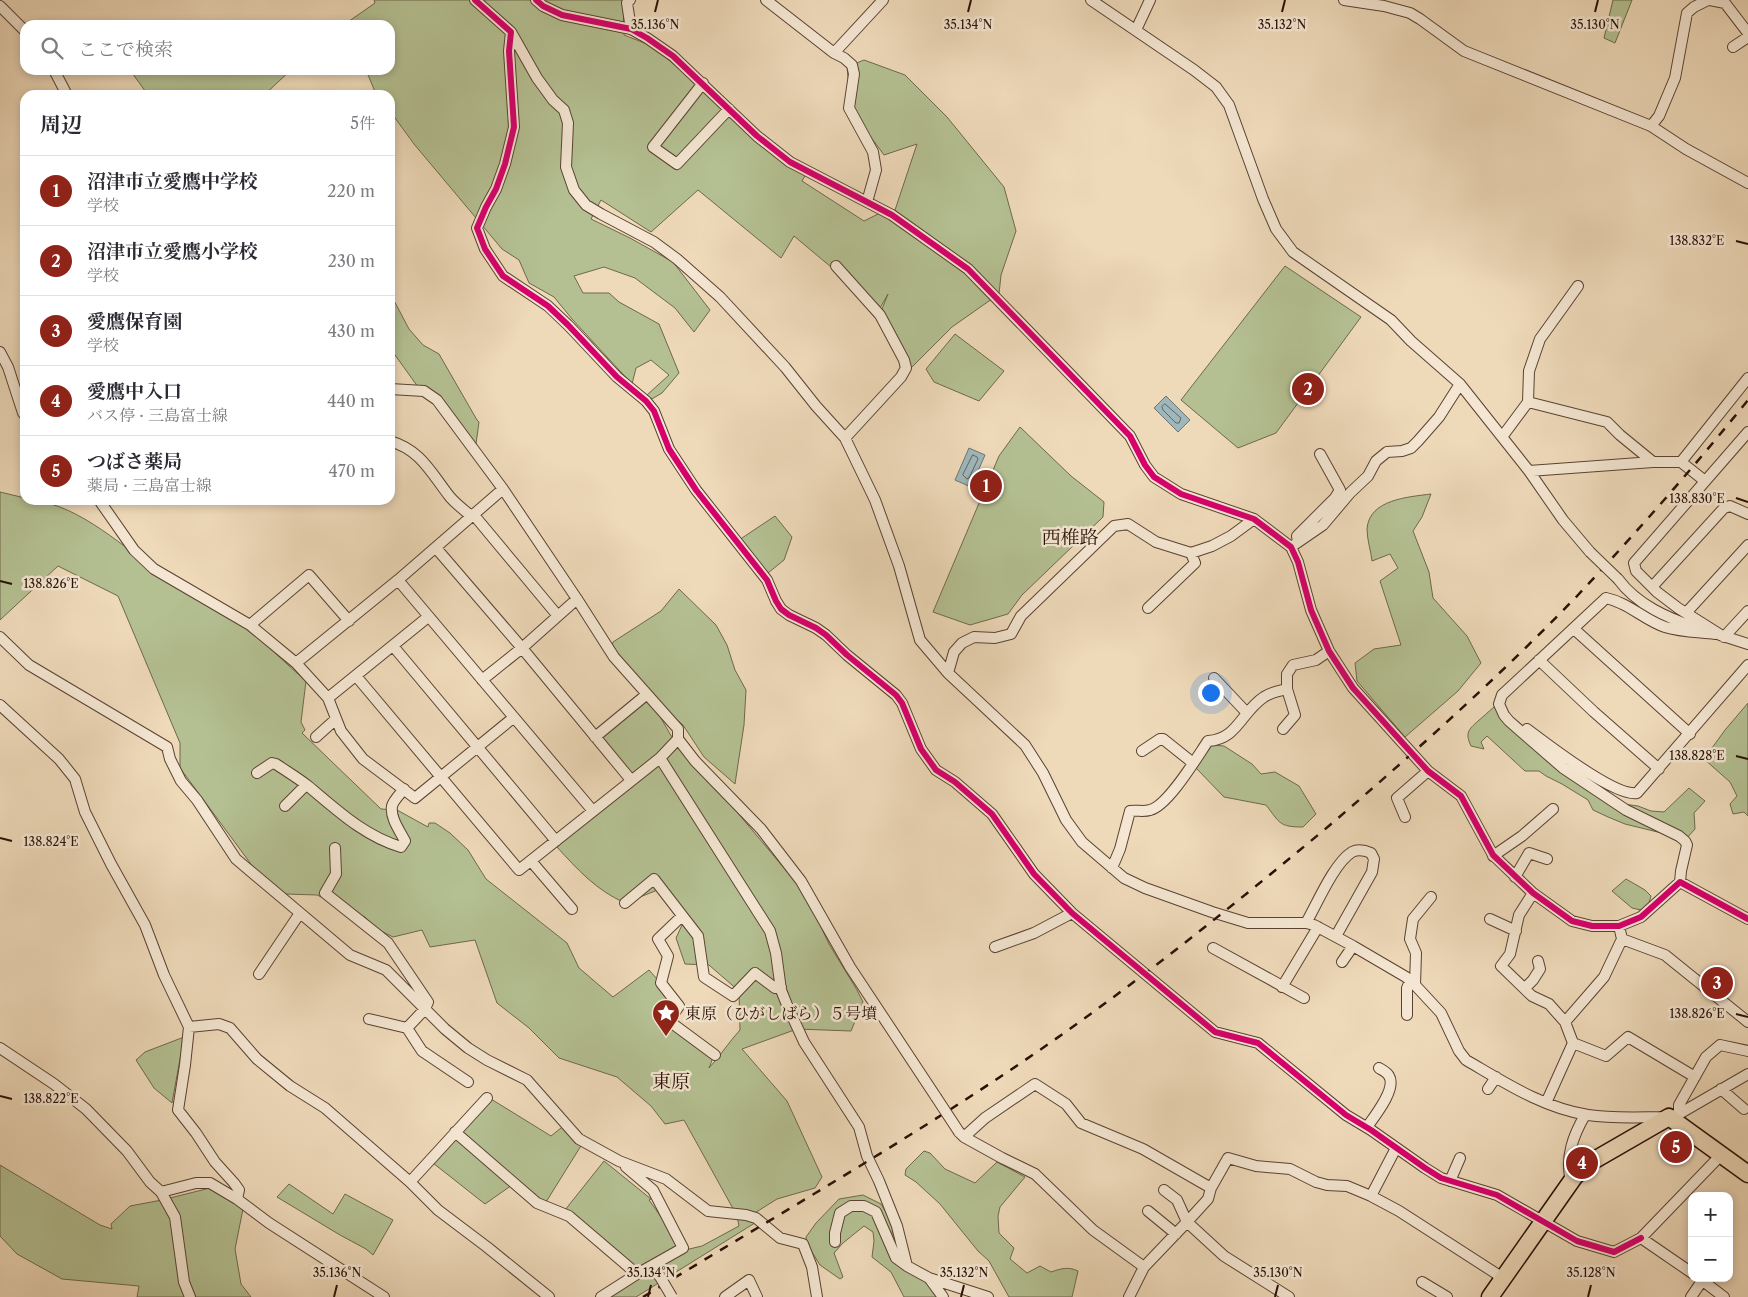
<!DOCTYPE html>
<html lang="ja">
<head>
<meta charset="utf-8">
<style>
	:root { --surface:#fff; --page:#f7f7f7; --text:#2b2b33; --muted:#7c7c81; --line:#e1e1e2; --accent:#8f2418 }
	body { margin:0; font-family:"Libre Caslon Text","Noto Serif JP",serif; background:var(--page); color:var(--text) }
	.controls { position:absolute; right:15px; bottom:15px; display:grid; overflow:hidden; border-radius:10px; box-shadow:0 2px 8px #0003 }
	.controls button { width:45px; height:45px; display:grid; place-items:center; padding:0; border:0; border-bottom:1px solid var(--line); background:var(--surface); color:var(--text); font:25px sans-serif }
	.you { position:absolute; left:1210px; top:692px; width:18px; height:18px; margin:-12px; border:4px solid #fff; border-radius:50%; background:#1a73e8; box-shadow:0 0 0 8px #1a73e833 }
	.badge { display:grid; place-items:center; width:32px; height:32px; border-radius:50%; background:var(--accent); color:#fff; font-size:16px; font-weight:700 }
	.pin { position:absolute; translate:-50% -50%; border:2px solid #fff; box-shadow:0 1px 5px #0006 }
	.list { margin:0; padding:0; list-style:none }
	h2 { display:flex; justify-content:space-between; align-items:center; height:65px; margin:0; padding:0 20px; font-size:21px }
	h2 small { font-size:16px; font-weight:400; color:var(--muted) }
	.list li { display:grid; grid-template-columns:32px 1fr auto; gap:15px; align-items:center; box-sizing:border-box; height:70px; padding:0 20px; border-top:1px solid var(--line) }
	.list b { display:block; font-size:19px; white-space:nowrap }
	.list p { margin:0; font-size:16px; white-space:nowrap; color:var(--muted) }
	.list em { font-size:16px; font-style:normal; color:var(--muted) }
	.icon { flex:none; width:28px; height:28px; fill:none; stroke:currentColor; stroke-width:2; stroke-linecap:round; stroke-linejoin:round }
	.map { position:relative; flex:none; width:1748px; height:1297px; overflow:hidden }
	.search { position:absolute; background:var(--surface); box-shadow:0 2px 8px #0003; left:20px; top:20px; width:375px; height:55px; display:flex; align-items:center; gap:12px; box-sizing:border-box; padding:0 18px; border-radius:15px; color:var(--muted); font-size:19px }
	.panel { position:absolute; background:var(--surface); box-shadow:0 2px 8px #0003; left:20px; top:90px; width:375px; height:415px; border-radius:15px }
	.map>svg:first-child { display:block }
</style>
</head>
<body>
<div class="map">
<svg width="1748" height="1297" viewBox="0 0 1748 1297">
	<rect width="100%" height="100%" fill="#eed9b9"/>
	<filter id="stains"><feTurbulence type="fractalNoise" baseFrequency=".004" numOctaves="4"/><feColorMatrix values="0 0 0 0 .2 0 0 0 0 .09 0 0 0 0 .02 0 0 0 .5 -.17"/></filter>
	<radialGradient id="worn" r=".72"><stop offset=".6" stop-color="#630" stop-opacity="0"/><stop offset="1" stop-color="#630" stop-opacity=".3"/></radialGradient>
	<path fill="#b4c092" stroke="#6e684c" d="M374,0h249l1,35 28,11 154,128 -4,7 62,40 20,-10 11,-1 22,-66 -33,11 -11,-15 -21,-23 -5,-50 17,-7 41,15 42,42 57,70 12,44 -15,44 -2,19 -47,33 -45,45 -25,-63 6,-15 -8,14 -86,-72 -13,22 -83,-68 -47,42 -50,-32 -10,19 39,19 43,24 37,48 -16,22 -19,-24 -40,-30 -31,-11 -30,9 9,17h26l10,9 40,22 20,49 -17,20 -12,7 -3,-5 22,-20 -18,-15 -15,8 -4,16 -60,-65 -18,-22 -25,-14 -10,-23 -17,-11 -88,-105 -24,-33v-16h-13l-1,-1 -10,-24h24v-45l-45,-1 30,-21z
		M1613,0h19l-17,43 -11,-5z
		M130,70h161l-27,25h-116z
		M1285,266l76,51 -85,116 -38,15 -57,-48z
		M390,293l19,36 14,16 16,9 38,66 2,2 -3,22 -19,-11 -25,-37 -14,-9 -28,-39z
		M955,334l49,37 -25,30 -45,-19 -8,-13z
		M1020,427l51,49 33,26 -1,15 -81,78 -14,19 -38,11 -37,-13 66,-156z
		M0,492l25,6v2c47,0 92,42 129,68 30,22 66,39 95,62 20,16 38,35 57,51l-5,41 4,8 -3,3 79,76 16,1 31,17 1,-4h6l15,10 18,17 18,29 81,64 12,25 34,29 36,-27 8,9 17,29 -8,14 48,33 -5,13c11,-12 20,-26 31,-38l-1,-39 -30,-26 -24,-1 -9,-26 6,-13 14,10 -36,-46 -35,14c-29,-13 -47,-33 -68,-56l49,-42 25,-25 -34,-42 52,-41 21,37 22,31 45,47 68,81 24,51 28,46 6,12 -12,29 -54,-2 -55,20 45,52 35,76 -7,11 -38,11 -27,17 -14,-2 -52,-94 -19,4 -14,-18 -34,-29 -58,-19 -30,-30 -32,-25 -22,-63 -45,7 -8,-17 -29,7 -16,-8 -12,-12 -48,-22 -31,-1 -27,-19 -79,-107v-25l-62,-147 -60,-30 -58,54z
		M1431,494l-9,23 -9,14 16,41 4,26 34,38 14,27 -23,28 -53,46 -48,-56 -2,-18 19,-14 27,-4 -21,-64 18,-13 -8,-14 -18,7c-1,-10 -5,-21 -5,-32 2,-30 42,-32 64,-35z
		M775,516l17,21 -8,23 -16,13 -29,-33z
		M679,589l37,36 11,20 8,25 11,20 -2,35 -9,59 -31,-27 -21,-32 -38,-32 -34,-44 2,-7 48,-31z
		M1748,703v113l-4,-4 -11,2 -3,-10 7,-8 -7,-14 -26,-23 21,-29z
		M1494,707h2l113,95 29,4 13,5 13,1 25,-24 16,13 -11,12 1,16 -9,10 -61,-15 -17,-7 -15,-7 -5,-10 -26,-16 -16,-8 -7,-5h-14l-38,-35 -6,6 3,7 -13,-3c-6,-13 -3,-16 7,-25 5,-4 10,-9 16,-14z
		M1211,745l13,1 28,18 9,10 14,-2 24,14 17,28 -13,13c-24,0 -23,-4 -37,-22l-42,-8 -29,-30z
		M1626,879l19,11 6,6 -3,10 -7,4 -9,-2 -20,-17z
		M184,1037l-12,66 -18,-15 -18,-28 9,-8z
		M491,1099l60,37 15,-12 18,17 -38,61 -34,-17 -27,19 -52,-41z
		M924,1151l6,2 15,16 30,14 22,-21 28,15 -25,30 -2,9 1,17 15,15 -4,11 17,14 13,-7 11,6c9,-3 17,-6 27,-1l-6,26h-63l-20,-36 -11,-10 -38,-47 -24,-22 -11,-7 1,-6z
		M604,1161l47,38 -2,1 33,46 -44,27 -73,-63z
		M0,1165l100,60 12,4 -1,-5 19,-18 32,-6 48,-12 33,21 -8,40 6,35 10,13h-114l2,-11 -77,-7 -45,-25 -17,-18z
		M289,1184l44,30 12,-20 48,26 -20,35 -7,-6 -26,-14 -63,-38z
		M863,1195l18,9 12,20 -2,21 36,35 13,17h-36l-13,-25 -19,-15 2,-16 -1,-9 -9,-6 -21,17 -9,10 9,24 -3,2 -20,-14 -13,-21 -1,-7 10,-14 23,-24z
		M737,1216l21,5 -122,76h-31l80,-47 17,-4 37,-20z"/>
	<path fill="#9eb7ba" stroke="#6f7472" d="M1166,396l24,24 -12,12 -24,-24z
		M969,448l16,7 -14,32 -16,-7z"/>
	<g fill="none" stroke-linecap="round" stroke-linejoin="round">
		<path stroke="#646360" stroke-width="1" d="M1165,404l16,14 -2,5h-3l-13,-13 -1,-3z
			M973,455l4,2 1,2 -9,19 -2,1 -4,-4z"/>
		<g stroke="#5a4232" stroke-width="12">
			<path id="street" d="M475,0l36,32 -2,19 5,76 -9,37 -9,25 -10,18 -9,21 8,21 18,27 45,30 20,19 49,52 29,24 8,10 15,38 27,41 71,90 9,21 5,8 8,6 27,13 10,7 21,20 49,40 6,8 19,46 15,21 19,12 37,32 42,60 38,39 143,119 43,11 88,72 25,15 54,38 16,10 56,17 80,46 37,11 27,-14
				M536,0l7,6 19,9 69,14 16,9 26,18 84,80 33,26 102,53 76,54 162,167 15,29 9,12 27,17 73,25 37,28 7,15 13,48 18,41 24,37 75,83 33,25 32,59 40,38 39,28 20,5h27l22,-9 39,-35 68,37
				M630,0l-3,3 4,26
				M766,0l68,53 49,-53
				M1091,0l103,70 22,17 13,18 34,94 13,30 17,23 98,68 20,21 49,43 69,87 34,49 27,32
				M1344,0l40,6 26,7 10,6 44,32 187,75 35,23 62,34
				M1710,0l15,3 23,30
				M0,6l25,25
				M1136,30l14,-30
				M511,32l26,46 16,22 11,10 4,13 -2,44 8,23 12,15 15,9 53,28 23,17 43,38 65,70 31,39 29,32 30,62 24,66 21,74 28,33 77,72 18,28 23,47 16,22 42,36 21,10 67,24 36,11h58l8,2 39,21 53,31 9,8 26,28 18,38 7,9c38,22 77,48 122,55 26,4 54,2 81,2l10,-3 69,-40
				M1733,47l15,-10
				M834,53l10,5 8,7 2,9 -5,34 24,44 3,18 -9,32
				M54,70l13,25
				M703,83l-50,64 24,17 52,-55
				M1651,126l8,-10 16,-38 12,-65 7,-6 14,-7
				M836,266l44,49 24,45 2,8 -5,9 -56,61
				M0,352l8,15 15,46 2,2
				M1528,402l79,20 13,13 33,27
				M1748,432l-114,131 2,8 21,21 21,16 46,29 24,-26
				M1502,437l26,-35 1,-31 11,-32 38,-53
				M390,441c31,9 41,32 60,56 6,7 14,13 21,19
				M1681,462l67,-84
				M1529,471l124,-9h28l24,19
				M99,500l35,50 20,19 96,56 46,38 32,35 100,-81
				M473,514l85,102
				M1298,541l-1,-5 38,-38 5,-8 -20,-36
				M1291,547l32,-22 27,-32 18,-17 8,-15 11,-9 15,-1 9,-3 7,-7 21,-24 21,-33
				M436,548l86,100 109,132
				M1618,579c19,26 50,39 79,49
				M398,580l195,231
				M1652,587l72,-79 6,-2 18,8
				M1148,608l47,-45 -4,-10
				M1686,613l62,-68
				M250,625l59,-50 40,46
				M1574,629l116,105
				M1720,635l28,9
				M0,637l29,28 138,82 3,12 11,22 16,19 39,59 114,96 36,15 59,59 23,19 19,12 40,20 52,59 40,22 47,18 42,32 38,4 10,3 24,20 23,6 9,23 5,30
				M393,646l163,195
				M1539,660l55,52 65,57
				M296,663l102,-83 105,-91
				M948,673l6,-21 8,-9 12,-6 21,1 16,-4 10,-18 93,-90 14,-2 28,18 35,11 21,-7 19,-10 23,-17
				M356,676l163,194 141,-112 18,-19v-10l-64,-72 -37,-58 -74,-110 -66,-89 -13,-9 -34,-2
				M1214,678l33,35
				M482,680l40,-32 55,-49
				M328,698l13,33 22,28 52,39 98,-80
				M0,705l59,54 16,20 10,33 26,52 34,61 19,50 25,52 -4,38 -7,45 18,23 19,29 19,21 5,7 -2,9
				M1283,729l12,-14 -8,-26
				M1527,729c20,15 88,68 110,64l111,-128
				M316,737l20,-18
				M595,737l51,-42
				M678,739l17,22 66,68 40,52 49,86 86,130
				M1142,751l18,-12h3l30,24
				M660,758l110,173 6,22 5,37 6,15 17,37 55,85 8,29 12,25 18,45 10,40 22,12 59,19
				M257,773l15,-10 4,1c10,7 22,14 32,22 29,24 56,50 93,61l4,-6c-5,-10 -15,-23 -13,-35 1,-5 8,-12 12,-17
				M285,806l21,-21
				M1405,817l-8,-19 31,-27
				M335,848l1,26 -11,19 63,50 40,59 -3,7 -18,19 -38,-9
				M1493,856l29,-20 31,-27
				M531,861l41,48
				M1112,868l8,-19 10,-38c7,-1 14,1 20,-1 18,-4 47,-53 58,-69 30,-2 33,-29 56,-44 7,-5 15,-6 23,-8v-15l6,-9 23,-5 13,-9
				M1515,877l14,-24 18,6
				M1680,882l1,-11 6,-26 -2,-4 -6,-5 -53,-26 -63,-42 -54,-47 -5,-6 -5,-11 3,-9 104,-97c23,5 38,22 59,29 16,5 33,5 50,7
				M1533,893l-14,22 -9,39 -9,12 31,30 17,8 16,18 8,21 -27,60
				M625,903l29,-24 44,57 6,41 29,19 22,-23 20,15 6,-1
				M682,916l-24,23 10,17 -7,27 18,23 -10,15 46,34
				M1490,919l26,12
				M1306,923c11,-19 28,-60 46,-71 6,-3 12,-2 19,1l3,6 -2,13 -36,64
				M1619,926l3,13 43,16 83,67
				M995,947l39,-14 38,-20
				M1213,948l91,50
				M1342,962l11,-16
				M259,974l41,-61
				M1415,985l1,-32 -6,-14 3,-20 18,-22
				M1282,987l36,-60
				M1525,988l8,-8 7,-11 -2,-8
				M1407,1015v-27l3,-7
				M1565,1022l39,-45 18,-38
				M189,1027l30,-3 11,4 27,31 33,27 35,22 85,74 28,28 49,37 62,50
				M407,1028l15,23 46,31
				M1573,1043l33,13 22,-19 67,40
				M0,1048l54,36 32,25 41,42 23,31 11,10 14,25 9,65 6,15
				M1488,1089l8,-12
				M1721,1089l23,20
				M1679,1114v-9l27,-48 14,-12 28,6
				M1367,1127c7,-10 30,-38 22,-51 -2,-4 -7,-6 -10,-8
				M455,1132l82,71 32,13 68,58
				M959,1132l5,5 38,21 33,16 58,56 51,37 43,-45 37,34 65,41
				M964,1137l21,-19 50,-34 31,20 15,19 62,26 68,39
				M1450,1181l10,-23
				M1571,1181c-6,-24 2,-45 14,-66
				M410,1182l77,-84
				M1164,1190l13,10 10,22 21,-23 3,-11 17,-30 28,8 34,3 26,13 11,3 20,1 24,10 28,15 104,67
				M161,1192l35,-9h14l27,16 32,24 115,74
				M1371,1196l25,-48
				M1148,1211l28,23
				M835,1242v-9l5,-20 11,-7h13l12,6 20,46 11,8
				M1692,1273l-51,-35 80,-83
				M929,1278l14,19
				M1699,1278l25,19
				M1422,1282l25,15
				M601,1297l36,-23 46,-26 -30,-58 -27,-23
				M725,1297l24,-17 8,17
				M1129,1297l15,-30
				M1691,1297l11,-16"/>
		</g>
		<g stroke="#290f05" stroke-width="19">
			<path id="primary" d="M1490,1297l85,-121 16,-14 78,-45 79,57"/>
		</g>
		<use href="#street" stroke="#f4e6d2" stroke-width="10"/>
		<use href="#primary" stroke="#eed9b9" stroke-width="16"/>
		<path stroke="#290f05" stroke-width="2.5" stroke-dasharray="9 9" stroke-linecap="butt" d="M643,1297c131,-80 264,-156 391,-243 103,-71 200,-149 296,-229 85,-73 170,-149 248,-230 59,-63 116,-128 170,-195"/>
		<g stroke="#5a4232" stroke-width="12" stroke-linecap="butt">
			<path id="street-bridge" d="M1590,552l28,27
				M936,1097l23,35
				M656,1270l16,27"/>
		</g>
		<use href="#street-bridge" stroke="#f4e6d2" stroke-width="10"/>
		<g stroke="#f4e6d2" stroke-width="9">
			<path id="cycleway" d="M475,0l36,32 -2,19 5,76 -9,37 -9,25 -10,18 -9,21 8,21 18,27 45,30 20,19 49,52 29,24 8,10 15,38 27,41 71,90 9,21 5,8 8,6 27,13 10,7 21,20 49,40 6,8 19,46 15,21 19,12 37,32 42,60 38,39 143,119 43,11 88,72 25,15 54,38 16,10 56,17 80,46 37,11 27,-14
				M536,0l7,6 19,9 69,14 16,9 26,18 84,80 33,26 102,53 76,54 162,167 15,29 9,12 27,17 73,25 37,28 7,15 13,48 18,41 24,37 75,83 33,25 32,59 40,38 39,28 20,5h27l22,-9 39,-35 68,37"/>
		</g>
		<use href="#cycleway" stroke="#d6006c" stroke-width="6"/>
	</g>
	<path fill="none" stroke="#290f05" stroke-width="2" d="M655,12l3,-12M968,12l3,-12M1282,12l3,-12M1595,12l3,-12M1736,241l12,3M1736,498l12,4M0,581l12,3M1736,756l12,3M0,838l12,3M1736,1014l12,3M0,1096l12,3M334,1297l3,-12M648,1297l3,-12M961,1297l3,-12M1275,1297l3,-12M1588,1297l3,-12"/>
	<defs>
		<g id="sight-pin" transform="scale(1.4375)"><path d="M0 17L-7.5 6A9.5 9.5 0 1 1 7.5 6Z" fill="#8f2418" stroke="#f4e6d2"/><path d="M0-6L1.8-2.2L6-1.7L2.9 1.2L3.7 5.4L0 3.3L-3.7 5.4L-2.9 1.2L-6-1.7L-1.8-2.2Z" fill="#fff"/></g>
	</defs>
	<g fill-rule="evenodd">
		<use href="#sight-pin" x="666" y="1013"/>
	</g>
	<g text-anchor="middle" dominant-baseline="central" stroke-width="5" stroke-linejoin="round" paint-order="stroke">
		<g font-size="16" fill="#290f05" stroke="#f4e6d2" text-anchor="start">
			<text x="685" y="1013">東原（ひがしばら）５号墳</text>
		</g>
		<g font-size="19" fill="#290f05" stroke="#f4e6d2">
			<text x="1070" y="537">西椎路</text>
			<text x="671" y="1081">東原</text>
		</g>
	</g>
	<g font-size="12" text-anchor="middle" fill="#290f05" stroke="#f4e6d2" stroke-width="5" stroke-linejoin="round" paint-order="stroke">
		<text x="655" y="29">35.136°N</text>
		<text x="968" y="29">35.134°N</text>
		<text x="1282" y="29">35.132°N</text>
		<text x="1595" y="29">35.130°N</text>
		<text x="1697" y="245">138.832°E</text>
		<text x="1697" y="503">138.830°E</text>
		<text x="51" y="588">138.826°E</text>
		<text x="1697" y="760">138.828°E</text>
		<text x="51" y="846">138.824°E</text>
		<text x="1697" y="1018">138.826°E</text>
		<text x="51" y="1103">138.822°E</text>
		<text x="337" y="1277">35.136°N</text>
		<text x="651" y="1277">35.134°N</text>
		<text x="964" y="1277">35.132°N</text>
		<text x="1278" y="1277">35.130°N</text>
		<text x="1591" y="1277">35.128°N</text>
	</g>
	<rect width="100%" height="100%" filter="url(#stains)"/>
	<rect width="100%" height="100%" fill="url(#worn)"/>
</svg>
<div class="controls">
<button>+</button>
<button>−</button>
</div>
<div class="you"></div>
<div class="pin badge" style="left:986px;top:486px">1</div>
<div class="pin badge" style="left:1308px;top:389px">2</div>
<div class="pin badge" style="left:1717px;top:983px">3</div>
<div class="pin badge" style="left:1582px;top:1163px">4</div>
<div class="pin badge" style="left:1676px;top:1147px">5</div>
<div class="search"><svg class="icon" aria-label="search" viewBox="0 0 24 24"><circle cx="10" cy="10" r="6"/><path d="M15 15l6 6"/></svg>ここで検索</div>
<section class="panel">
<h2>周辺<small>5件</small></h2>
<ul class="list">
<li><span class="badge">1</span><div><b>沼津市立愛鷹中学校</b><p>学校</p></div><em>220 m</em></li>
<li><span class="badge">2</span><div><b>沼津市立愛鷹小学校</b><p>学校</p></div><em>230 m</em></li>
<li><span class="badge">3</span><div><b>愛鷹保育園</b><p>学校</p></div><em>430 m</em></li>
<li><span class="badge">4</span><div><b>愛鷹中入口</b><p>バス停 · 三島富士線</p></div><em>440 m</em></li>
<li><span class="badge">5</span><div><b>つばさ薬局</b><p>薬局 · 三島富士線</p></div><em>470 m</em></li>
</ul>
</section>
</div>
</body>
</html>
